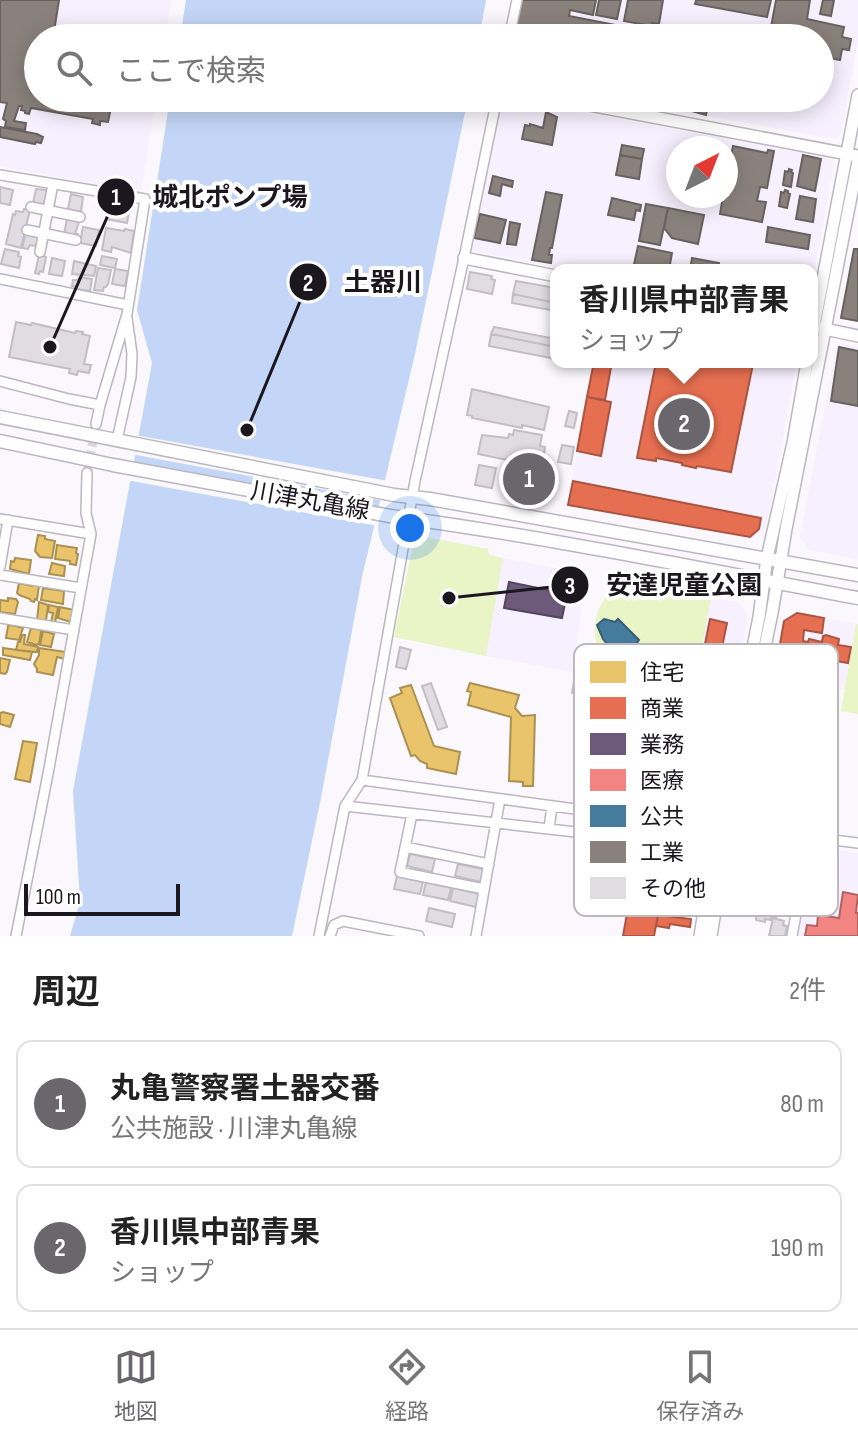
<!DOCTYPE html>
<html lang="ja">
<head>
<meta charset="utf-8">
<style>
	:root { --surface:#fff; --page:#f2f2f2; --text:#222; --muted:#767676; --line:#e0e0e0; --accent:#69666c }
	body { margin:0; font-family:"Sofia Sans Condensed","Noto Sans JP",sans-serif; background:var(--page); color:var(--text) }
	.compass { position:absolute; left:666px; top:136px; width:72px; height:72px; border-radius:50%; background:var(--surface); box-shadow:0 4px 20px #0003; rotate:42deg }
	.scale { position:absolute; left:24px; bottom:20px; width:156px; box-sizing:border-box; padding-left:8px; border:4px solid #1b171e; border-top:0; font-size:22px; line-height:28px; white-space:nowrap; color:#1b171e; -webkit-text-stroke:6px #fff; paint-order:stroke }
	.you { position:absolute; left:410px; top:528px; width:28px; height:28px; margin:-20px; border:6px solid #fff; border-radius:50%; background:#1a73e8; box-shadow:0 0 0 12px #1a73e833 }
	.badge { display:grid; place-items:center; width:52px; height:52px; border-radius:50%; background:var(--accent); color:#fff; font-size:26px; font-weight:700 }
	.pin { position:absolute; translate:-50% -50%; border:4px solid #fff; box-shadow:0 2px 8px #0006 }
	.popup { position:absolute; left:550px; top:264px; width:268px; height:104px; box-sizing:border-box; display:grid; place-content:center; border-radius:16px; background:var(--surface); filter:drop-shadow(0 2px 6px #0005); font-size:26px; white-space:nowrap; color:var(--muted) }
	.popup b { font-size:30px; color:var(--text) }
	.popup::after { content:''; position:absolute; left:50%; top:100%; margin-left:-16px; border:16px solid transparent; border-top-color:var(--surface) }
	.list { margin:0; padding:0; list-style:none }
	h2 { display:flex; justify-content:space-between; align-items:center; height:104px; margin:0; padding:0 32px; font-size:34px }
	h2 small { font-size:26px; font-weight:400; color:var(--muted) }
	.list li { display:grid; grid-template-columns:52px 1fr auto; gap:24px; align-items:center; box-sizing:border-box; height:128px; margin:0 16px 16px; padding:0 16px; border:2px solid var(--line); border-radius:16px }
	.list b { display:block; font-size:30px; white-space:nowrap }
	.list p { margin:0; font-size:26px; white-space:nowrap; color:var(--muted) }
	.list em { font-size:26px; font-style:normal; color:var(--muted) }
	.icon { flex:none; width:44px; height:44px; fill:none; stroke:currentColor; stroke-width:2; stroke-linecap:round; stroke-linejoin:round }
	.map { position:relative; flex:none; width:858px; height:936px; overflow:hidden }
	.search { position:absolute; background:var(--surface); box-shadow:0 4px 20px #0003; left:24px; right:24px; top:24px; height:88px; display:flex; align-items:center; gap:20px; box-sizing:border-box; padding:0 28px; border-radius:44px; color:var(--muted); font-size:30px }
	.sheet { height:392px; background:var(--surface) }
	nav { display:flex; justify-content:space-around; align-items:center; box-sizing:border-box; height:112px; border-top:2px solid var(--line); background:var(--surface); font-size:22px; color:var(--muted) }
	nav a { display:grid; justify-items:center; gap:4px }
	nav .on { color:var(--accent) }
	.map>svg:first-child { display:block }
</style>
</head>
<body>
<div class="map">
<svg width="858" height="936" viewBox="0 0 858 936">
	<rect width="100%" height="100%" fill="#faf8fc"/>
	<path fill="#f7f0fe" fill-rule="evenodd" d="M0,0h171l-6,38h-127v60h118l-15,95 -141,-27z
		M519,0h339v39l-17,96 -6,4 -228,-41h213v-60h-308z
		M503,98l327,60 4,6 -22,119v-13h-245l-94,-19 -3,-3 30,-148zM678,148h48v48h-48z
		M843,344l15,3v212l-49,-9 -9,-13 36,-188z
		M594,362h203l-31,167 -15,9 -184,-32z
		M503,558l83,16 -13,98 -87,-16z
		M711,597l28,5 9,13 -15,83 -39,-7z
		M797,613l59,11 -11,66 -71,-14 10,-55z
		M817,847l41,6v83h-60l16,-86z"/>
	<path fill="#e9f4c7" d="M415,535l73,14 1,6 14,3 -17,98 -92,-19z
		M629,581l82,16 -9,50c-23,12 -66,27 -91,15 -22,-11 -19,-45 -7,-62 6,-8 17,-14 25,-19z
		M856,624h2v90l-17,-3z"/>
	<path fill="#c4d6f7" d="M186,0h300l-7,38h-299z
		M170,98h298l-53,256 -53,223 -41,221 -29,138h-222l10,-34 -7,-111 79,-428 -15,-53z"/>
	<path fill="#faf8fc" d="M135,435l253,46 -4,20 -253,-47z
		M130,462l252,46 -4,18 -252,-46z"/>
	<path fill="#e9c46a" stroke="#ab9053" stroke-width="2" d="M38,535l7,1v3l10,2 -3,17 -12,-1 -5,-6z
		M57,545l20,3 -1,5 2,1 -2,11 -6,-1v-3l-15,-2z
		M15,558l16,2 -2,14 -19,-5 1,-8 3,1z
		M52,563l13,3 -1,10 -15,-2z
		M19,583l13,3v-2l7,1 -2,15 -2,-1 -1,3 -3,-1 -1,-2 -11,-4 -2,-2z
		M43,588l21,3 -1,13 -22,-4z
		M8,598l8,1 2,3 -3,12 -15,-2v-12l8,1z
		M39,602l9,3 -2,16 -9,-1z
		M49,605l9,2 -3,16 -4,-1 2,-9 -5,-1z
		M60,607l14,3 -3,12 -13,-4z
		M11,625l12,3 -4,12 -13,-2 2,-12z
		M31,628l10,2v2l-2,12 -3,1 -9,-3z
		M43,631l11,3 -3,13 -11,-2z
		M22,635h3l-1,9 14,3 -1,5 -21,-2 2,-8h2z
		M3,648l29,4 -2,8 -27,-5z
		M39,648l27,4 -1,7 -8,-2 -4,18 -16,-3v-3l-3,-5 5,-9z
		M0,658l10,2 -3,12 -2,2 -5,-1z
		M470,683l49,12 -4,13 7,8 13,-1 -2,71h-10v-4l-14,-1 2,-64 -43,-12 3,-13 -4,-1z
		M411,685l23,61 26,6 -4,22 -29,-6v-4l-7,-3 -5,-6 -4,1 -21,-58 12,-5 -2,-5z
		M3,712l11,3 -4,12 -10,-3v-11z
		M23,741l14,2 -7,39 -15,-3z"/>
	<path fill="#e76f51" stroke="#aa5542" stroke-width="2" d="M594,362h18l-7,38 -18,-3z
		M656,362h84l13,2 -22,108 -34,-6 -1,2 -14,-3v-2l-26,-5v3l-19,-3z
		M587,397l24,5 -10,54 -24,-5z
		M573,481l188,37 -2,11 -9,8 -182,-32z
		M797,613l27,5 -2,15 -18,-3 -1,11 5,1 1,-3 13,3 1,-6 3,-1 13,4 -1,6 13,2 -3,16 -12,-2 -2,2 -33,-7 -8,-3 -3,2 -9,-2 -2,-3 5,-29z
		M710,619l17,4 -7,34 -17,-3z
		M765,722l64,12 -4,26 -60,-10 3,-4 1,-6 -7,-2z
		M628,908l30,7 -4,21h-31z
		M658,915l33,4 -1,8 -20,-3 -1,4 -13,-2z"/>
	<path fill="#6d597a" stroke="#54455e" stroke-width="2" d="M509,582l58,12 -5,24 -58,-10z"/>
	<path fill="#f28482" stroke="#b26364" stroke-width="2" d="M843,892l15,3 -2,18h2v23h-53l2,-11 10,1 1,-11 21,3z"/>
	<path fill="#457b9d" stroke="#385d77" stroke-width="2" d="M524,471l13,3 -4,14 -12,-3z
		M604,619l11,3 3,-3 21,21 -2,3 4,12 -4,5h-11l-11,-8 2,4 -5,5 -2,-5 -7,-6h-4l-1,-3 2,-3h7l-4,-5 -6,-14z"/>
	<path fill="#8a817c" stroke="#696160" stroke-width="2" d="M0,0h59l-6,38h-15v60h75l-5,24 -8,-1v4l-8,-2 1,-4 -62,-11 -2,6 -4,-1v-2l-4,-1 1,-4h-3l-5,15 12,2 -1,7 -20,-3 1,-6 -3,-2 4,-16 -7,-1z
		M521,0h75l-3,15 -23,-5 -1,6 57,11 -2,11h-110z
		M599,0h22l-4,19 -21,-4z
		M628,0h35l-4,24 -7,-1v3l-28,-5z
		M696,0h75l-4,17 -72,-13z
		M776,0h34l-3,19 37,8 -2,10 9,2 -2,11 -7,-1 -2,11 -20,-4v-18h-51z
		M823,0h11l-3,16 -11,-2z
		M675,98h29l-1,2 6,1 -3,14 -32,-9z
		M546,112l11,5 -5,28 -30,-6 3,-14 5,1v-2l13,4z
		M0,127l37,7 6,3 -2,6 -5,-1 -1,2 -35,-7z
		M622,145l22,4 -2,10 -22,-4z
		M733,146l34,7 1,-3 6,1 -7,37 -7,-1 -3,14 9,1 -4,20 -42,-8 3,-18h3v-14z
		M620,155l22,4 -3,20 -23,-4z
		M803,155l18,4 -6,32 -18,-5z
		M789,169l3,1 -1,2 2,1 -2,14 -8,-2 2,-14 3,1z
		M493,176l20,5 -1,6 -10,-3 -2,12 -11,-3z
		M785,190l3,1v2l2,1 -3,14 -8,-2 2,-14 3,1z
		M546,192l16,3 -10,53h-2l-1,7h3l-1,8 -19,-3z
		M800,196l16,3 -3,23 -17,-3z
		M612,198l29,7 -1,6 -4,-1 -2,10 -26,-5z
		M646,204l22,4 -8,37 -21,-4z
		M668,208l36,7 -6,29 -26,-6 -8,-10z
		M480,214l26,6 -6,23 -26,-5z
		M510,222l10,2 -4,21 -9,-1z
		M768,227l42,8 -2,14 -42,-7z
		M638,246l34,7 -3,17 -36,-1z
		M854,249h4v72l-17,-3z
		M692,258l27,5 -1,7h-28z
		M839,347l19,4v55l-27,-5z"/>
	<path fill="#e1dce1" stroke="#c2bec3" stroke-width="2" d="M0,187l13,3 -3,15 -10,-2z
		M36,189l10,1 2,2 -5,13 -10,-2z
		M71,194l12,3 -2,15 -13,-3z
		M109,202l21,5 -3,16 -21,-4z
		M24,209l6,1 -9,38 -15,-4 7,-30 2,1 1,-4 7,1z
		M67,219l12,3 -4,12h3v3l-14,-3z
		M83,227l16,3 -3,16 -16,-3z
		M106,228l18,3 1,-2 9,2 -3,22 -19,-6 -1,5 -9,-2z
		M26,233l11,4 1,2 -2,7 -6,-1 -2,4 -6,-1z
		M5,249l14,3 -1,4 3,1 -2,11 -18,-4z
		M39,255l7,2 -3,15 -3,-1 -1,3 -4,-1z
		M102,256l15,3 -2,9 -15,-3z
		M52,258l13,3 -3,15 -13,-2z
		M74,261l22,5 -2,10 -22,-2z
		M98,268l13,2 -3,14 -2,3h-2l-1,4 -9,-1z
		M115,269l13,2 -3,15 -13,-2z
		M470,272l22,4 -1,3 4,1 -3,14 -25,-5z
		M79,277l13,2 -2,12 -14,-2v-2l-4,-1 1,-6h5z
		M516,281l40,7v15l-43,-9z
		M513,294l43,9v8l-44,-8z
		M16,322l15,3 1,-2 43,10 1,-2 7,1 -1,2 8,2 -6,28 7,1 -2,8 -11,-2 -1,4 -8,-2 1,-4 -61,-12z
		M494,327l62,12v8l-65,-13z
		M491,334l65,13v12l-67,-13z
		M472,389l77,18 -5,23 -22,-5v3l-50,-10v-2l-5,-1z
		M569,411l8,2 -3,15 -9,-2z
		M514,430l28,5 -2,11 5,1 -3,20 -64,-13 4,-19 26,3 1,-4 4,1z
		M562,445l12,2 -3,17 -13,-2z
		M479,465l17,3 -4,20 -17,-3z
		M400,647l11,3 -5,19 -10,-2z
		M575,674l82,15 -3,15 -24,-4 -1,3 -7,-1 1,-3 -12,-3 -1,3 -38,-6z
		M431,683l16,44 -9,3 -16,-44z
		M669,691l33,6 -2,12 -6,-1 1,-3 -28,-4z
		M601,721l68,11 -2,13 -6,-1 -2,13 6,2 -4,19 -69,-12 3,-21 6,1 3,-13 -6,-1z
		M760,752l22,4 -1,4 4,1 -6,34 -27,-4z
		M786,756l42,7 -4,19 -41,-6z
		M755,844l6,1v4l37,4 -2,12 -43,-4 1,-9h-7l1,-5 7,1z
		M410,854l25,5 -3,13 -25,-6z
		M458,864l25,5 -2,13 -26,-6z
		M397,876l26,6 -3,12 -26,-5z
		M426,882l25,6 -3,12 -25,-5z
		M453,888l26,6 -3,13 -26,-6z
		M733,897l45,9 -2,12 -5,-1v3l-6,-1v3l-9,-2v-4l-9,-1 2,-13h-2l-3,9 -12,-3z
		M429,908l26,6 -3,13 -26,-6z
		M773,918l11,3 -1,4 4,1 -2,10h-16z"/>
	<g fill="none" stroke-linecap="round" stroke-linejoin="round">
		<path stroke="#d9d6db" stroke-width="9" stroke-dasharray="9 4.5" stroke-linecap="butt" d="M87,473l9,-49"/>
		<g stroke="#bab7bd" stroke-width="12">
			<path id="minor" d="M509,38l8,-38
				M0,175l145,24 -18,115 -27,91 -4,19
				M31,207l49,10
				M27,230l49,10
				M40,252l13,-68
				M0,279l128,26
				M0,381l69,18 31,6
				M117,440l14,-63 1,-23 -5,-36
				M0,519l91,15
				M0,567l8,-47
				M0,575l81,13
				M0,618l74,12
				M362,780l367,50h23l106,13
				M345,806l302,34 2,-21
				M412,814l-12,58 84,17
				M549,829l3,-23
				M405,847l84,17
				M16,936l32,-162 43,-240 -5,-21 1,-40
				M319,936l26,-130 17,-26 53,-299 49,-223 33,-160
				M330,936l4,-11 9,-4 76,15
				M476,936l24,-137
				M792,936l18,-98"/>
		</g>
		<g stroke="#bab7bd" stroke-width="14">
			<path id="tertiary" d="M553,98l305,58
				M464,258l92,18
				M820,328l38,8
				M812,336l46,-241
				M700,936l21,-129 38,-190 8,-59 26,-115 14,-81
				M711,936l23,-141 38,-182 14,-84 72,-368"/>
		</g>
		<g stroke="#bab7bd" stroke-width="15">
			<path id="secondary" d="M0,417l394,78 36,4 428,76
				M0,441l113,24 277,51c157,21 313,53 468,82"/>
		</g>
		<use href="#minor" stroke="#fefeff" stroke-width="9"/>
		<use href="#tertiary" stroke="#fefeff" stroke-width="11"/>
		<use href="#secondary" stroke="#fefeff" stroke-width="12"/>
	</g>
	<g text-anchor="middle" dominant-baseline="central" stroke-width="8" stroke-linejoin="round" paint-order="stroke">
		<g font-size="24" fill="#1b171e" stroke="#fff">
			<text transform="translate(310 501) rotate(10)">川津丸亀線</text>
		</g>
	</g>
	<rect x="574" y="644" width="264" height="272" rx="12" fill="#fff" stroke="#bbb9bc" stroke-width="2"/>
	<rect x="590" y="661" width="36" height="22" fill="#e9c46a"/>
	<rect x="590" y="697" width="36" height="22" fill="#e76f51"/>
	<rect x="590" y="733" width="36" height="22" fill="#6d597a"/>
	<rect x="590" y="769" width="36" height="22" fill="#f28482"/>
	<rect x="590" y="805" width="36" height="22" fill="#457b9d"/>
	<rect x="590" y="841" width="36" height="22" fill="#8a817c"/>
	<rect x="590" y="877" width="36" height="22" fill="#e1dce1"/>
	<g font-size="22" fill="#1b171e">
		<text x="640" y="680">住宅</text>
		<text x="640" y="716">商業</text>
		<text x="640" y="752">業務</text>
		<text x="640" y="788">医療</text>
		<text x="640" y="824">公共</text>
		<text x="640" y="860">工業</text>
		<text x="640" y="896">その他</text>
	</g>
	<path fill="none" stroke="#1b171e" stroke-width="3" d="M50 347L116 197M247 430L308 282M449 598L570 585"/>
	<g fill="#1b171e" stroke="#fff" stroke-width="3">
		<circle cx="50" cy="347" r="8"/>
		<circle cx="247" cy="430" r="8"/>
		<circle cx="449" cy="598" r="8"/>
		<circle cx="116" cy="197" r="20"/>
		<circle cx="308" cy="282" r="20"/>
		<circle cx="570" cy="585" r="20"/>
	</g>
	<g font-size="24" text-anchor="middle" font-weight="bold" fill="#fff">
		<text x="116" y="205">1</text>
		<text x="308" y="291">2</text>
		<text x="570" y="594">3</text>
	</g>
	<g font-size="26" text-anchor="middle" font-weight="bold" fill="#1b171e" stroke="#fff" stroke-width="8" stroke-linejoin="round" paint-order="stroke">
		<text x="230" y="206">城北ポンプ場</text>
		<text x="383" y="291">土器川</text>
		<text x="684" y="594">安達児童公園</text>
	</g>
</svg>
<svg class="compass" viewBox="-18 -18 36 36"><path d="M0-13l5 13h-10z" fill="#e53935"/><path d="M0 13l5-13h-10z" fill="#767676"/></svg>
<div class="scale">100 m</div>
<div class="you"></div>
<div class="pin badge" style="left:529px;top:479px">1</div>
<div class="pin badge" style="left:684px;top:424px">2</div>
<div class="popup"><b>香川県中部青果</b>ショップ</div>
<div class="search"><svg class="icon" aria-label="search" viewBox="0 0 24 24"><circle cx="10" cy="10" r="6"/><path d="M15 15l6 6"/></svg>ここで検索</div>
</div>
<section class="sheet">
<h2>周辺<small>2件</small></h2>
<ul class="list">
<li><span class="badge">1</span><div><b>丸亀警察署土器交番</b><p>公共施設 · 川津丸亀線</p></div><em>80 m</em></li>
<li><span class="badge">2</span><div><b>香川県中部青果</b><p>ショップ</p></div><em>190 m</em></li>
</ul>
</section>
<nav>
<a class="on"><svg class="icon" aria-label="map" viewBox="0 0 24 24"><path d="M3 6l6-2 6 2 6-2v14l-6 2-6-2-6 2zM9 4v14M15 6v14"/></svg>地図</a>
<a><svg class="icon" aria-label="directions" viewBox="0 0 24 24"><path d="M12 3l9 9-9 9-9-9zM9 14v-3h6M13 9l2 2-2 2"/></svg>経路</a>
<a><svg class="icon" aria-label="saved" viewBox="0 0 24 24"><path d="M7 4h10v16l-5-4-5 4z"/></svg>保存済み</a>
</nav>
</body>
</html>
